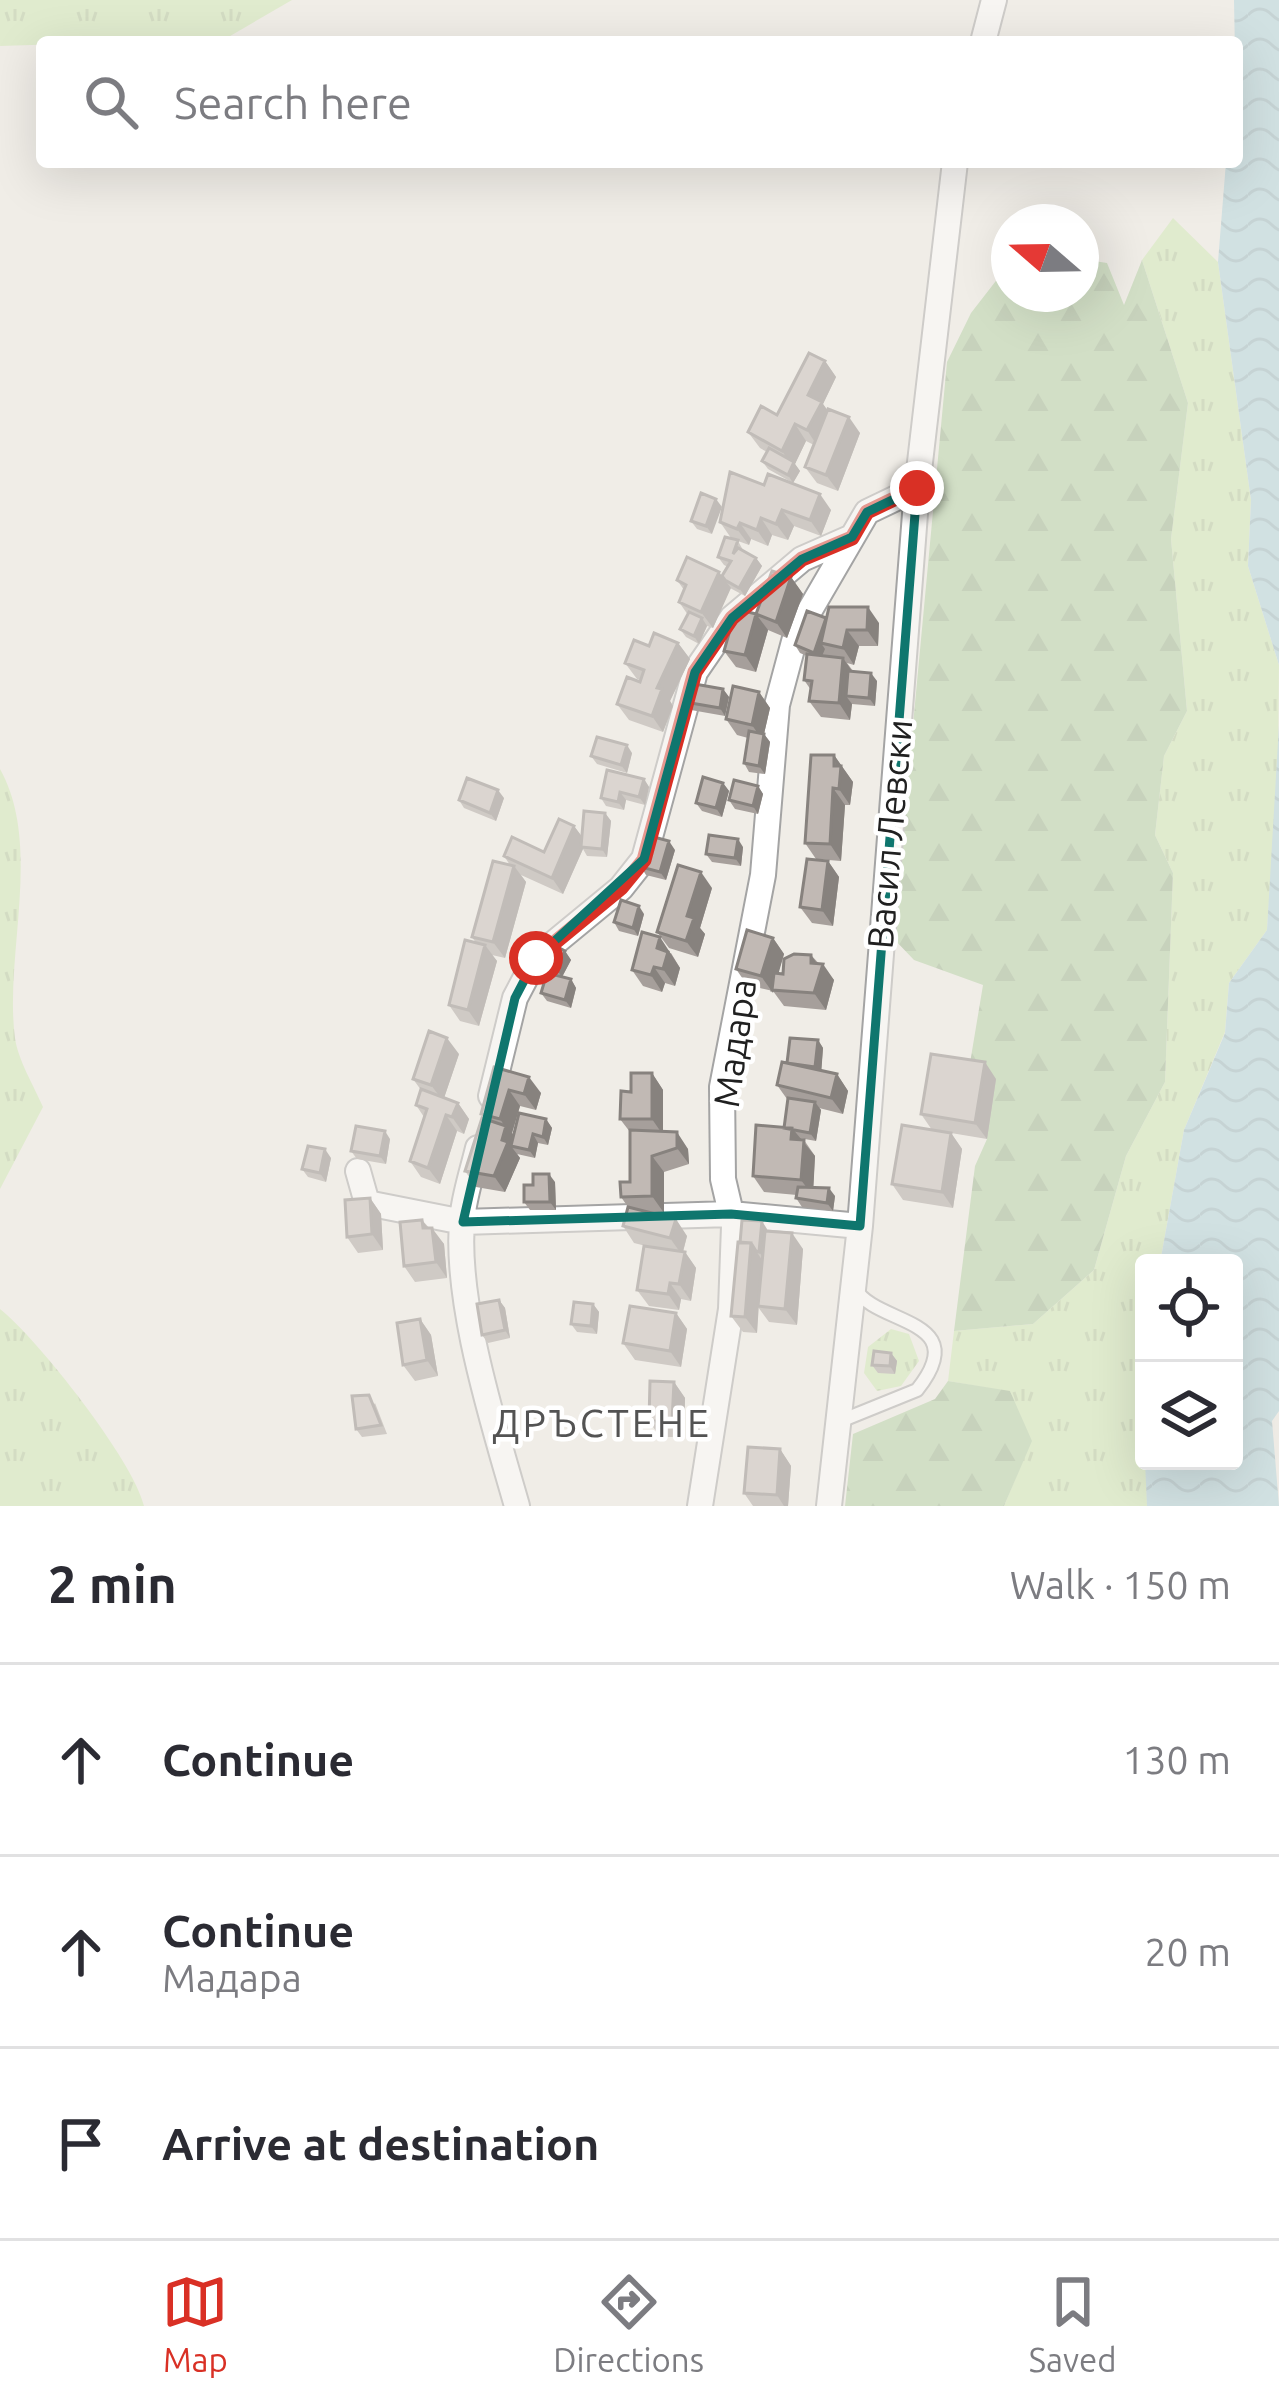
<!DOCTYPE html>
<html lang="en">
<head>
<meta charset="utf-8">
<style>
	:root { --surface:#fff; --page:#f7f7f7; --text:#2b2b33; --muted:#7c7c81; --line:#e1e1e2; --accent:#d93025 }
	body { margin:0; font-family:Ubuntu,sans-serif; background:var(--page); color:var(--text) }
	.controls { position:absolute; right:36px; bottom:36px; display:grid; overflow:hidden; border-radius:12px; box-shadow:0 12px 48px #0002 }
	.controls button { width:108px; height:108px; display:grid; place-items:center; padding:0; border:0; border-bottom:3px solid var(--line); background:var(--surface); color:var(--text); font:60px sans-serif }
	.compass { position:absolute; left:991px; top:204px; width:108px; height:108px; border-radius:50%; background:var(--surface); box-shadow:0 12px 48px #0002; rotate:290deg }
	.stop { position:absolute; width:36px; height:36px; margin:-27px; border:9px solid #d93025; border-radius:50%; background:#fff }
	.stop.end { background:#d93025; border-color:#fff; box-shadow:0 3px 12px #0008 }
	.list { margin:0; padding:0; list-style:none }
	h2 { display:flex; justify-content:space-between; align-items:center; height:156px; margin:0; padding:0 48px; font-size:51px }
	h2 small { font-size:39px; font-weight:400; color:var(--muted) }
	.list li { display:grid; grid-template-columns:78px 1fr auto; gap:36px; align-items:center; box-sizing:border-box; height:192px; padding:0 48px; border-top:3px solid var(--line) }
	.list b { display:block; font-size:45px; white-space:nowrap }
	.list p { margin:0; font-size:39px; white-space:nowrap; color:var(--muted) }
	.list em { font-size:39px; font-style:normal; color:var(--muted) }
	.icon { flex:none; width:66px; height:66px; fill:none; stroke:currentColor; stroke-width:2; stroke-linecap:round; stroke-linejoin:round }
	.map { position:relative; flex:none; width:1279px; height:1506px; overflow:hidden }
	.search { position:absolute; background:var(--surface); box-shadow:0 12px 48px #0002; left:36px; right:36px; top:36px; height:132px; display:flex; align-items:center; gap:30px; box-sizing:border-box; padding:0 42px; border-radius:12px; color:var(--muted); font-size:45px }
	.sheet { height:732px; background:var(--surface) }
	nav { display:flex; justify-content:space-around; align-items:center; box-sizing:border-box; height:168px; border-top:3px solid var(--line); background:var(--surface); font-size:33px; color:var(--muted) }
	nav a { display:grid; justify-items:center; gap:6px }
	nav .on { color:var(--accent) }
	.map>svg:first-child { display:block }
</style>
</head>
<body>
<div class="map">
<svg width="1279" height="1506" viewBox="0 0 1279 1506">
	<defs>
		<pattern id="grass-tufts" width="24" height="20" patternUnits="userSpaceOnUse" patternTransform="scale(3)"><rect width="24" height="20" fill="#cde8b0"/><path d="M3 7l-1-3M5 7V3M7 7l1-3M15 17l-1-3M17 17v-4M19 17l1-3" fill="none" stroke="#b0c797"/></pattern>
		<pattern id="forest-firs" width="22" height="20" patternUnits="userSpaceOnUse" patternTransform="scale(3)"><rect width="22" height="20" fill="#adce9e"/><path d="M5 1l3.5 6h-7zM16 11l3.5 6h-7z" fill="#95b188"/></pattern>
		<pattern id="water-waves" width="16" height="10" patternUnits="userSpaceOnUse" patternTransform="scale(3)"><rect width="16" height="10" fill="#aad2dc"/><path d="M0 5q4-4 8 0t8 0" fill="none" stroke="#92b4bc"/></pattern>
	</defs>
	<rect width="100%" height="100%" fill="#f0ede7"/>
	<path fill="url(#grass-tufts)" d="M0,0h292l-67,39 -225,7z
		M1173,218l45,44 33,238 -3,66 31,99 -1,110 -11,155 -38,53 -4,49 -41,98 -24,133h-16l3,243h-143l27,-65 -21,-49 -62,-11 6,-50 79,-7 61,-54 32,-114 39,-74 8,-209 -18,-38 9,-79 23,-45 -16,-172 17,-136 -46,-143z
		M0,769c43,77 4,186 15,269 3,22 19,48 28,69l-43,82z
		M0,1309c37,29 134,152 144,197h-144z
		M891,1329l18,5 10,27 -18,25 -24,5 -13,-18 4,-26z"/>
	<path fill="url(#forest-firs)" d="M1081,259l26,4 17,42 18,-45 46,143 -17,136 16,172 -23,45 -9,79 18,38 -8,209 -39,74 -32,114 -61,54 -79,7 21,-165 12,-27 -17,-76 13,-78 -69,-25 -21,-22 54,-576 24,-49 38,-49v30h72z
		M948,1381l62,10 22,50 -28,65h-159l8,-72 82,-35z"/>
	<path fill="url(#water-waves)" d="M1234,0h45v665l-31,-99 3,-66 -33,-238 8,-100h11z
		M1279,725v686l-7,10 7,85h-132l-2,-45h89v-198h-74l24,-133 41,-97 4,-50 38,-53z"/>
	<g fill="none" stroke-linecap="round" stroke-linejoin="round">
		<g stroke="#a4a4a4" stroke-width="16">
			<path id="lane" d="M838,1422l79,-32c58,-73 -42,-64 -62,-102"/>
		</g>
		<g stroke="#a4a4a4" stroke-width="28">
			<path id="street" d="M983,42l11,-42
				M491,1096l24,-98 21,-40 85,-70 23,-29 51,-187 37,-54 70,-59 50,-22
				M478,1148c-5,21 -12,42 -15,64 -11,83 31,213 54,294
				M358,1171l9,32 96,19 268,-8 129,12
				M700,1506l31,-197 3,-83 -11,-47 -1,-92 41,-212 14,-170 19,-71 71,-122 50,-24
				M829,1506l31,-280 57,-738 38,-326"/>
		</g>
		<use href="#lane" stroke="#fff" stroke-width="12"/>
		<use href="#street" stroke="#fff" stroke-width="24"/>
	</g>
	<path fill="#a69f9b" d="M825,361l11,16 -13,27 4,6 33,23 -22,58 -21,-8 -12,-16 9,-22 -8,-4 -11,23 5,7 -7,12 -25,-14 -6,-8 5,-9 -7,-4 -12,-16 29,-17z
		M730,472l101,38 -10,26 -27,-10 -6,14 -16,-5 -4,11 -17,-7 -2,6 -11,-4 5,9 13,8 6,8 -17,30 -15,-8 -17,40 -6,-2 -8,18 -13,-7 -6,-8 8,-14 -9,-13 5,-12 -7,-10 45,-4 6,-9 -4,-2 -6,-8 13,-19 -11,-16z
		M701,493l11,41 -15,-5 -6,-8z
		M791,577l12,17 -16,44 -19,-8 -12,42 -20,-5 -12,-16z
		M826,618l53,5 -1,23h-19l-5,19 -7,-2 6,8 24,10 -2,25 -23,-2 -2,16 -29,-3 -12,-16 2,-11 -7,-10 3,-24 -7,-3 -5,-8z
		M678,643l12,16 -20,42 3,5 -10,26 -34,-12 -12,-16 23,-24 -3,-1 -12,-16 24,-17z
		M723,689l6,8 -4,19 -34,-6 -6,-8z
		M759,692l11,16 -6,26 6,8 -5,32 -16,-2 -5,-9 4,-25 -11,-3 -11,-16z
		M632,753l-5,20 -30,-9 -6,-8z
		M834,755l19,27 -3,23h-5l-4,56 -25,-2 -11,-16z
		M644,779l5,8 -4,18 -19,-5 -2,10 -18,-4 -5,-8z
		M723,783l6,8 -7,26 -20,-6 -6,-8z
		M758,786l5,8 -5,20 -23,-5 -6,-9z
		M504,798l-8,23 -32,-13 -5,-8z
		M605,813l6,8 -4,36 -20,-1 -4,-7 -20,45 -42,-19 5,7 -21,76 -13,-3 5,6 -18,65 -19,-5 -11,-16 27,-62 -4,-6 38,-72 -6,-9 40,-4 30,-26 8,11z
		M743,847l-2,19 -29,-4 -6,-8z
		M675,850l-9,30 -20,-5 -5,-8z
		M828,861l11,16 -6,49 -21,-3 -12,-16z
		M712,888l-12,40 5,6 -7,23 -29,-9 -12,-16z
		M644,914l-6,22 -19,-5 -5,-9z
		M773,938l11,16 -6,19 5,1 28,-19 23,25 -8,30 -42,-4 -11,-15 -26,-6 -11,-16z
		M565,951l6,9 -9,17 -14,-9 -6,-8z
		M671,953l9,15 -5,18 -10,-3 -3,9 -19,-6 -11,-16z
		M571,979l5,9 -5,20 -24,-7 -6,-8z
		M818,1040l5,8 -2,23 16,3 11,17 -5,23 -24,-6 2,2 -5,31 -17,-3 5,2 11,16 -2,32 22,8 -2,15 -31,-4 -6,-9 1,-3 -33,-3 -11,-16 31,-48 3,-29 -10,-14 10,-22z
		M459,1054l-15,44 14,5 11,16 -5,15 -7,-3 -17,53 -19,-7 -11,-16 14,-44 -8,-12 5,-15 -8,-11z
		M494,1067l47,26 -5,17 -16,-4 -8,27 2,3 32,-17 6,9 -4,17 -10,-2 -3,15 -18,-4 -2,-3 5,7 -15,34 -29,-5 -11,-16 19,-52 -3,-5z
		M652,1073l11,17v42l25,17 1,15 -25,8v41h-14l37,23 -4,16h2l11,16 -5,33 -10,-2 -2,11 -30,-4 -12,-16 17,-42 -20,-5 -11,-17 5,-19 -7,-10 9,-15v-50l-10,-13z
		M996,1079l-9,60 -36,-6 11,16 -9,59 -50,-8 -11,-16 40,-54 -11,-16z
		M390,1139l-4,25 -29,-5 -6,-8z
		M331,1158l-5,24 -18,-5 -6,-8z
		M555,1182l1,28h-26l-6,-8 9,-17z
		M370,1198l11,16 2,36 -25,3 -11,-16z
		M422,1220l22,24 3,34 -32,4 -11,-16z
		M767,1229v2l36,18 -6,76 -28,-3 -11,-15 -1,26 -14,-1 -12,-16 7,-74z
		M499,1300l6,8 5,30 -22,5 -6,-8z
		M593,1304l6,8 -2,22 -20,-2 -6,-8z
		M676,1313l11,16 -6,38 -46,-7 -12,-17z
		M420,1319l11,16 7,41 -23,5 -12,-16z
		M891,1353l6,8 -2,13 -17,-1 -6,-8z
		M674,1382l11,16 -1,39h-24l-11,-16z
		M375,1403l12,31 -25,3 -6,-8z
		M780,1449l11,17 -3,40h-35l-9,-13z"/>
	<path fill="#87827e" d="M825,361l11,16 -13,27 10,14 -15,29 -11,-17 1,-35z
		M849,417l11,16 -22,58 -12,-16z
		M795,424l11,17 -11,23 5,7 -7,12 -5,-8 4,-9 -10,-15z
		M820,494l11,16 -10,26 -11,-16z
		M716,499l6,8 -10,27 -6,-8z
		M782,510l12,16 -6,14 -12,-16z
		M761,518l11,17 -4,11 -11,-16z
		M740,523l11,16 -2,6 -12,-16z
		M756,558l6,8 -17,30 -6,-8z
		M719,572l12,16 -18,40 -12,-16z
		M791,577l12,17 -16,44 -11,-16z
		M868,607l11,16 -1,23 -11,-16z
		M756,614l12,16 -12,42 -11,-17z
		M702,618l5,8 -8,18 -5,-8z
		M826,618l-5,25 4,6 -5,12 -6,-8z
		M847,630l12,16 -5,19 -11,-17z
		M678,643l12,16 -20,42 3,5 -10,26 -11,-16 5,-28z
		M843,658l11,16 -8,22 6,8 -2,16 -11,-17z
		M871,673l6,8 -2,25 -6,-8z
		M723,689l6,8 -4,19 -5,-8z
		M759,692l11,16 -6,26 6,8 -5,32 -6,-8 4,-25 -11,-16z
		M627,745l5,8 -5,20 -6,-8z
		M834,755l19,27 -3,23 -11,-16z
		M644,779l5,8 -4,18 -6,-8z
		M723,783l6,8 -7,26 -6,-9z
		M758,786l5,8 -5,20 -5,-8z
		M833,788l12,17 -4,56 -11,-17z
		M498,790l6,8 -8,23 -6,-8z
		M620,792l6,8 -2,10 -6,-8z
		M605,813l6,8 -4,36 -5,-8z
		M574,826l12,16 -23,52 -11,-16z
		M738,839l5,8 -2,19 -6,-8z
		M669,841l6,9 -9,30 -6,-8z
		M828,861l11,16 -6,49 -11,-16z
		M514,866l12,16 -21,76 -12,-16z
		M701,872l11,16 -12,40 5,6 -7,23 -12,-16 1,-25z
		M639,906l5,8 -6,22 -5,-8z
		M660,937l20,31 -5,18 -12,-17 -6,-21z
		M773,938l11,16 -11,39 -12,-17z
		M485,945l12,16 -18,65 -11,-16z
		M565,951l6,9 -9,17 -6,-8z
		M811,955l10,14 2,-5 11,16 -8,30 -12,-17z
		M654,967l11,16 -3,9 -11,-17z
		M571,979l5,9 -5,20 -6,-8z
		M447,1038l12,16 -16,47 -12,-16z
		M818,1040l5,8 -2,28 -6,-9z
		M985,1062l11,17 -9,60 -12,-16z
		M652,1073l11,17v45l-11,-16z
		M837,1074l11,17 -5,23 -12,-16z
		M529,1077l12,16 -5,17 -12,-16z
		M509,1090l11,16 -8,27 6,9 -7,4 9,12 -15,34 -11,-16 12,-48 -6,-9z
		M815,1102l6,8 -5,31 -6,-8z
		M458,1103l11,16 -5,15 -12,-17z
		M446,1115l11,16 -17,53 -12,-16z
		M546,1119l6,9 -4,17 -5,-8z
		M792,1128l23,28 -2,40 -12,-16 -10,-41z
		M385,1131l5,8 -4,25 -6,-8z
		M677,1132l11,17 1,15 -12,-16z
		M951,1133l11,16 -9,59 -11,-16z
		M533,1134l5,9 -3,15 -6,-8z
		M325,1149l6,9 -5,24 -6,-9z
		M652,1156l12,16v41l-12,-17z
		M549,1174l6,8 1,28 -6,-8z
		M829,1188l6,8 -2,15 -6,-8z
		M370,1198l11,16 2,36 -11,-16z
		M676,1219l11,17 -5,19 -12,-17z
		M422,1220l11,15 -1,-7 12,16 3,34 -11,-16 -13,-34z
		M762,1221l5,8 -2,31 -6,-8z
		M792,1233l11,16 -6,76 -12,-16z
		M751,1243l11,17 -5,73 -12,-16z
		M685,1252l11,16 -5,33 -12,-17z
		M670,1283l11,16 -2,11 -11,-16z
		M499,1300l6,8 5,30 -5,-8z
		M593,1304l6,8 -2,22 -6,-8z
		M676,1313l11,16 -6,38 -11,-16z
		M420,1319l11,16 7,41 -11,-16z
		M891,1353l6,8 -2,13 -5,-8z
		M674,1382l11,16 -1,39 -12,-16z
		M780,1449l11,17 -3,40h-4l-7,-11z"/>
	<path fill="#c1b9b4" stroke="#87827e" stroke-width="3" d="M809,353l16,8 -17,34 14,7 -15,28 -12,-6 -13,27 -34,-19 13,-26 16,9z
		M828,409l21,8 -23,58 -21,-8z
		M769,448l25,14 -6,13 -26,-14z
		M730,472l34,13 4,-11 52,20 -10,26 -28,-10 -6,14 -15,-6 -4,12 -17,-7 -3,6 -17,-7z
		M701,493l15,6 -10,27 -15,-5z
		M725,537l13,3 -5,14 5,-6 18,10 -17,30 -14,-8 -3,-4 9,-15 -13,-4z
		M687,557l32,15 -18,40 -22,-10 7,-17 -9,-5z
		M772,571l19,6 -15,45 -20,-8 -11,41 -21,-4 12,-42 20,5z
		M829,607h39l-1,23h-20l-4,18 -22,-5z
		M807,611l19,7 -12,35 -19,-8z
		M689,612l13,6 -8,18 -14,-7z
		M654,633l24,10 -21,45 5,1 -10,27 -35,-12 10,-27 13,5 4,-12 -19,-7 9,-23 15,6z
		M807,654l36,4 -4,45 -30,-2 3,-20 -8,-1z
		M848,671l23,2 -2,25 -23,-2z
		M689,683l34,6 -3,19 -35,-6z
		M733,686l26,6 -7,33 -26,-6z
		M749,731l15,3 -5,32 -15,-3z
		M597,737l30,8 -6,20 -30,-9z
		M811,755h23v11h7l-2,23 -6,-1 -3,56 -25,-1z
		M607,770l37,9 -5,18 -19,-5 -2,10 -17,-4z
		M703,777l20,6 -7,25 -20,-5z
		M467,778l31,12 -8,23 -31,-13z
		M734,780l24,6 -5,20 -24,-6z
		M584,811l21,2 -3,36 -21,-2z
		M559,819l15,7 -22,52 -48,-22 8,-19 32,15z
		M709,835l29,4 -3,19 -29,-4z
		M650,836l19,5 -9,31 -19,-5z
		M807,859l21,2 -6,49 -22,-3z
		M493,861l21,5 -21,76 -21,-5z
		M678,865l23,7 -14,44 7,2 -8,23 -29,-9z
		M621,900l18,6 -6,22 -19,-6z
		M747,930l26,8 -12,38 -25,-7z
		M642,932l18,5 -3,11 11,4 -5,17 -9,-2 -3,8 -19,-5z
		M465,940l20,5 -17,65 -19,-5z
		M551,943l14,8 -9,18 -14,-9z
		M794,954l17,1v8l12,1 -9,29 -42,-3 2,-17 9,1 1,-15z
		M547,973l24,6 -6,21 -24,-7z
		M429,1031l18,7 -16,47 -18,-6z
		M790,1038l28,2 -3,27 -28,-4z
		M931,1054l54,8 -10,61 -54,-9z
		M782,1062l55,12 -6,24 -54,-13z
		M494,1067l35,10 -5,17 -15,-4 -9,29 -19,-5z
		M631,1073h21v46h-32l1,-28 10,1z
		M421,1089l37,14 -6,14 -6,-2 -18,53 -18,-7 17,-52 -11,-4z
		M788,1098l27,4 -5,31 -26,-5z
		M519,1113l27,6 -3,18 -10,-3 -4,16 -18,-4z
		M482,1118l24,8 -4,14 6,2 -14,34 -29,-5z
		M756,1125l36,3 -1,11 13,1 -3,40 -48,-4z
		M902,1125l49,8 -9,59 -50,-8z
		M356,1126l29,5 -5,25 -29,-5z
		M630,1130l47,2v16l-25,8v40l-31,1 -1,-15h10z
		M308,1146l17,3 -5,24 -18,-4z
		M533,1174h16l1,28h-26v-17h9z
		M798,1187l31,1 -2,15 -31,-5z
		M370,1198l2,36 -25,3 -2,-37z
		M628,1207l48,12 -6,19 -47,-12z
		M422,1220l1,8h9l4,34 -32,4 -4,-44z
		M742,1220l20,1 -3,31 -3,-1 -5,-8h-11z
		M765,1231l27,2 -7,76 -27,-3z
		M738,1242l13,1 -6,74 -14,-1z
		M644,1246l41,6 -6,32 -9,-1 -2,11 -31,-4z
		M499,1300l6,30 -23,5 -5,-31z
		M574,1302l19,2 -2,22 -20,-2z
		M630,1306l46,7 -6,38 -47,-8z
		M420,1319l7,41 -24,5 -6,-42z
		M874,1351l17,2 -1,13 -18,-1z
		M650,1381l24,1 -2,39h-23z
		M369,1395l12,30 -25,4 -4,-33z
		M748,1447l32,2 -3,46 -33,-2z"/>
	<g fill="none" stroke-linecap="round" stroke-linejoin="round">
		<path stroke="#d93025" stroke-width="15" d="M536,958l85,-70 23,-28 51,-188 37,-54 70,-59 50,-21 15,-26 50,-24"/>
	</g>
	<path d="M0 0H1279V1506H0ZM917,488l-57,738 -129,-12 -268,8 52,-224 21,-40 108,-99 51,-187 37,-54 70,-59 50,-22 15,-25z" fill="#f0ede7" fill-opacity=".55" fill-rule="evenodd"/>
	<path fill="none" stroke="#0f766e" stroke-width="9" stroke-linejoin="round" d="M917,488l-57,738 -129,-12 -268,8 52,-224 21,-40 108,-99 51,-187 37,-54 70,-59 50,-22 15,-25z"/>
	<g text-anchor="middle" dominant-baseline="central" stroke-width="9" stroke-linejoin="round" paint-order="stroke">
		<g font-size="36" fill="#202020" stroke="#fff">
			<text transform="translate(889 834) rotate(-85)">Васил Левски</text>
			<text transform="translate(734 1043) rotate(-82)">Мадара</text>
		</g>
		<g font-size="39" letter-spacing="3" fill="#535353" stroke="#fff">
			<text x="602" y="1422">ДРЪСТЕНЕ</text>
		</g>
	</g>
</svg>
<div class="controls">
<button><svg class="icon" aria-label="locate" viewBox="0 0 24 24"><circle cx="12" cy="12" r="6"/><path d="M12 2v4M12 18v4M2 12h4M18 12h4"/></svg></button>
<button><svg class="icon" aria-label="layers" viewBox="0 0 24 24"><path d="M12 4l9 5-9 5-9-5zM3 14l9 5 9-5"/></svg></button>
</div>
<svg class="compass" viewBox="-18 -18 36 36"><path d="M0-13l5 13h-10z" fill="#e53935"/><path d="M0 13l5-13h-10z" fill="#7c7c81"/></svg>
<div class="stop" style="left:536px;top:958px"></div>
<div class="stop end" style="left:917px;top:488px"></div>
<div class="search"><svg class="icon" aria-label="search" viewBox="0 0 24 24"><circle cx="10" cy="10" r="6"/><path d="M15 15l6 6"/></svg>Search here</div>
</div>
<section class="sheet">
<h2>2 min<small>Walk · 150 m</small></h2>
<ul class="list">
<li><svg class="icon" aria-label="ahead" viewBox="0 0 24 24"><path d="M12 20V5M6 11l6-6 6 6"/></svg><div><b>Continue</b></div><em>130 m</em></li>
<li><svg class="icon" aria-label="ahead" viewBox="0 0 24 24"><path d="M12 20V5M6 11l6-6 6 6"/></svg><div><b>Continue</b><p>Мадара</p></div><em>20 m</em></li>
<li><svg class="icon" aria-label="arrive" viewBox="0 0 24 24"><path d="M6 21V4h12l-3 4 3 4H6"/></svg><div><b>Arrive at destination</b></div></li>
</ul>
</section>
<nav>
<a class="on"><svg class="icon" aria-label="map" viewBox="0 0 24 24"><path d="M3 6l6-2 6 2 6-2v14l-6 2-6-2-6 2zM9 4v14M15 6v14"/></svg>Map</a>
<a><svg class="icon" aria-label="directions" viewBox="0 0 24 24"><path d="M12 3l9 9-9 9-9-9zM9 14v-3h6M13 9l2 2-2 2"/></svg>Directions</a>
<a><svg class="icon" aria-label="saved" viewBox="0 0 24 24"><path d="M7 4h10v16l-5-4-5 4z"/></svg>Saved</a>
</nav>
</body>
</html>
